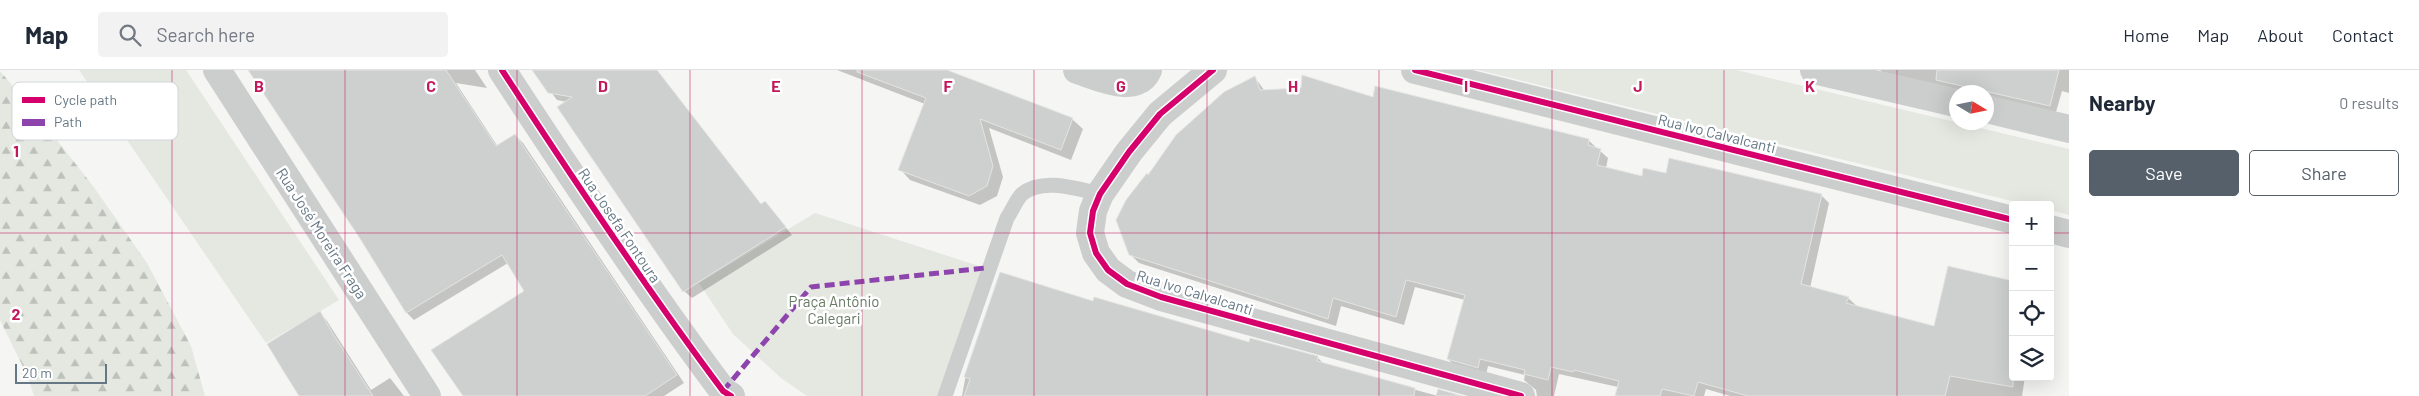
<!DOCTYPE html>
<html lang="en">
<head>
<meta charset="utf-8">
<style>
	:root { --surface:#fff; --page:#f2f2f3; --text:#1f2937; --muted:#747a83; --line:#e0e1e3; --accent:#55606b }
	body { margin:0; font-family:Barlow,sans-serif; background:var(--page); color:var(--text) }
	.controls { position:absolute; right:15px; bottom:15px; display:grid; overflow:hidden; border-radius:5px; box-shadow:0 5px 20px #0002 }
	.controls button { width:45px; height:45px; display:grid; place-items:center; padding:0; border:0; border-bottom:1px solid var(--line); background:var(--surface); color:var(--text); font:25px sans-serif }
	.compass { position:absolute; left:1949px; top:15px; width:45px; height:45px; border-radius:50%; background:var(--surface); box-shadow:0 5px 20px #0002; rotate:100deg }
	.scale { position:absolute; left:15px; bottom:12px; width:92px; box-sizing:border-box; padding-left:5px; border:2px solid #657784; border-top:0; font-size:14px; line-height:18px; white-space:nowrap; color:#657784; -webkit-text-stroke:4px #fff; paint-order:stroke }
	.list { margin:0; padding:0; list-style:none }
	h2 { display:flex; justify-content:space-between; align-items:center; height:65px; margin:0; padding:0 20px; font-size:21px }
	h2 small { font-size:16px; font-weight:400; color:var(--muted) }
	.actions { display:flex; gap:10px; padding:15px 20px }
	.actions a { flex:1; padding:11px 0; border:1px solid var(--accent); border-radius:5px; text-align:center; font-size:18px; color:var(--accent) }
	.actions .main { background:var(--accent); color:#fff }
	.icon { flex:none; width:28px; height:28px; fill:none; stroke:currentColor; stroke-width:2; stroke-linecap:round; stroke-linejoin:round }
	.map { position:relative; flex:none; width:2069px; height:326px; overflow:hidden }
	header { display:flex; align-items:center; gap:30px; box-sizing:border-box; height:70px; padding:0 25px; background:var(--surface); border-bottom:1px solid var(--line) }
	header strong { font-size:24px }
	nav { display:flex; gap:28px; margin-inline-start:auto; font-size:18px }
	.search { width:350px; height:45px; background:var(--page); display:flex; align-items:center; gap:12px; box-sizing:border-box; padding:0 18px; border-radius:5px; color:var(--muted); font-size:19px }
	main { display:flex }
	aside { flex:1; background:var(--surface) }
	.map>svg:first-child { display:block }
</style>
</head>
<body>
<header>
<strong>Map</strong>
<div class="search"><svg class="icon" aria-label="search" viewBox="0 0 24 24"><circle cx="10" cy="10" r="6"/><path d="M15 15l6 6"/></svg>Search here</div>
<nav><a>Home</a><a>Map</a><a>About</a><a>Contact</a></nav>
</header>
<main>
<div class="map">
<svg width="2069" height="326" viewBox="0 0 2069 326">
	<defs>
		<pattern id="forest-firs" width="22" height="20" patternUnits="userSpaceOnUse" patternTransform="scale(1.25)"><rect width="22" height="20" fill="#e4e8e1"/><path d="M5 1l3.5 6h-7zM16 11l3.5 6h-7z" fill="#bcc1bc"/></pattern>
	</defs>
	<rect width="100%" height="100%" fill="#f5f5f3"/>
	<path fill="url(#forest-firs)" d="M0,1l34,40 59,75 54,77 44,83 14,50h-171l-6,-19 -28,-57z"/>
	<path fill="#e4e8e1" d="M79,0h107l153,230 -73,43z
		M1478,0h258l333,79v66l-19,-5v-5h-22z
		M815,143l170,55 -44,128h-134l-26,-18 -48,-44 -34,-51z"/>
	<path fill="#0003" d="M250,0h225l12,18 -31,-5 40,61 2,2 17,-11 8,8 161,240 -20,13h-200l62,-105 -18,-28 -94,57 -7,-7 -47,-77z
		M534,0h121l106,135 4,-3 27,33 -100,63 -8,-7 -117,-189 -10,-2z
		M837,0h107l128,49 11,10 -12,31 -82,-32 14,49 -6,19 -17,9 -70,-25 -10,-11 25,-65z
		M1880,0h189v23l-7,-2 -6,21 -70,-16v-4h-16l-88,-20z
		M1255,8l10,13 109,7 214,42 20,18 -2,10 36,9 25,-3 154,21 8,8 -19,85 38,10 9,8 156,71h12l-3,19h-292l-24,-7 -2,7h-88l2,-9 -59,-13 -5,22h-17l-1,-6 -12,-10 1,-5 -37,-9 -2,9 -30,-8 -8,-8 17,-59 -50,-13 -11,38 -63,-19 -5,20 -197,-63 -9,-9 19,-77z
		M1093,233l157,40 68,15 7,7 113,31h19h-495l4,-22z
		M320,243l7,8 44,69 19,-12 14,18h-101z"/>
	<path fill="#ced0cf" stroke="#e4e4e3" d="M248,0h198l50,76 19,-12 162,241 -32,21h-182l-32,-46 93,-59 -22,-36 -96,58 -47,-76z
		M532,0h125l104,134 4,-3 21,26 -103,65 -126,-185 15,-10 -24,-4z
		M857,0h90l126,48 -12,32 -81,-31 13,47 -6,20 -18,10 -71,-26 28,-72 -69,-26z
		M1937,0h122l-9,36 -114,-26z
		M1302,5l71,22 2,-11 214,53 -1,6 13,4 -4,16 45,11 1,-8 23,5 3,-15 153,36 -21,90 48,13 -3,6 88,23 14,-60 65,15v106l-63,-11 -5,20h-197l-50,-14 -4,14 -32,-7 -2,7h-45l4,-15 -45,-11 -1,2 -22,-5 -3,13 -24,-6 1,-4 -45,-11 -2,9 -31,-9 18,-64 -59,-15 -10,37 -63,-19 -5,21 -199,-64 -13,-35 10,-20 21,-27 1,2 28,-40 48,-43 31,-16 5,14 41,-2z
		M1000,202l93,29 1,-4 155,45 1,-4 68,18 -1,5 98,27 -1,8h-450l6,-17 -6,-2z
		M320,241l13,23 40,62h-74l-15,-24 -17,-28z
		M1438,319l24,7h-26z"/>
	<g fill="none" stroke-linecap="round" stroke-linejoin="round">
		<path stroke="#cccece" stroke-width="15" d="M945,326l62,-178c5,-7 9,-18 15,-24 21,-17 55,-5 78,0"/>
		<path stroke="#cccece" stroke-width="28" d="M217,0l210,326
			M502,0c71,109 143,217 221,321l8,5
			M1077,0c19,6 60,26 71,0
			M1213,0l-53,44 -31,38 -29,42 -7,17 -3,22 6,20 12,17 19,14 34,13 360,99
			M1415,0l598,150
			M1814,0l142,33
			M1986,39l83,20
			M2050,159l19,5"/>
		<path stroke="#8e44ad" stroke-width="5" stroke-dasharray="10 5" stroke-linecap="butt" d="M723,321l88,-104 174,-19"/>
		<g stroke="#fff" stroke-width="9">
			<path id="cycleway" d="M502,0c71,109 143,217 221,321l8,5
				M1213,0l-53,44 -31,38 -29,42 -7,17 -3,22 6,20 12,17 19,14 34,13 360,99
				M1415,0l598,150"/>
		</g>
		<use href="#cycleway" stroke="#d6006c" stroke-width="6"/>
	</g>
	<path fill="none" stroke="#c2185b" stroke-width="1" stroke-opacity="0.55" d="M172,0v326M345,0v326M517,0v326M690,0v326M862,0v326M1034,0v326M1207,0v326M1379,0v326M1552,0v326M1724,0v326M1897,0v326M0,163h2013M2050,163h19"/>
	<g text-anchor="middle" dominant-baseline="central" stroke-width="5" stroke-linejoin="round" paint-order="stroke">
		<g font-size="15" fill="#657784" stroke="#fff">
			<text transform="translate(1717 63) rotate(14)">Rua Ivo Calvalcanti</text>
			<text transform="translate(620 155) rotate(56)">Rua Josefa Fontoura</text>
			<text transform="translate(322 163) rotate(57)">Rua José Moreira Fraga</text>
			<text transform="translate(1195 222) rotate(17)">Rua Ivo Calvalcanti</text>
		</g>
		<g font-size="15" fill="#697b64" stroke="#fff">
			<text x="834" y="231">Praça Antônio<tspan x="834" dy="17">Calegari</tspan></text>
		</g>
	</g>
	<rect x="12" y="12" width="166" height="58" rx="8" fill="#fff" stroke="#d1d6da" stroke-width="1"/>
	<rect x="22" y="27" width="23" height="6" fill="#d6006c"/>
	<rect x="22" y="49" width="23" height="7" fill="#8e44ad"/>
	<g font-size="14" fill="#657784">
		<text x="54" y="35">Cycle path</text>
		<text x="54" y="57">Path</text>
	</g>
	<g font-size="16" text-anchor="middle" font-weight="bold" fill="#c2185b" stroke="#fff" stroke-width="5" stroke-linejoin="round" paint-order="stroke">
		<text x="259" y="22">B</text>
		<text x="431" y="22">C</text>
		<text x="603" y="22">D</text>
		<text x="776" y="22">E</text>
		<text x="948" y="22">F</text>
		<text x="1121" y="22">G</text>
		<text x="1293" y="22">H</text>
		<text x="1466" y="22">I</text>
		<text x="1638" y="22">J</text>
		<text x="1810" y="22">K</text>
		<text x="16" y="87">1</text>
		<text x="16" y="250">2</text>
	</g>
</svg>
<div class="controls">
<button>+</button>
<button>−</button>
<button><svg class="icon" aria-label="locate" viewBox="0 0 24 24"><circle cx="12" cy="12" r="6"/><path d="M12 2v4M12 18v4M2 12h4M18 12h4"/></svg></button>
<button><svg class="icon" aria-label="layers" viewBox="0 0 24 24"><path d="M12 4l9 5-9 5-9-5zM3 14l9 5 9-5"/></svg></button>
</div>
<svg class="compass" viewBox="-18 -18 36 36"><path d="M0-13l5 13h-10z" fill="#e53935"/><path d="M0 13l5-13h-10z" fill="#747a83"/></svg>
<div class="scale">20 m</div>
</div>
<aside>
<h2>Nearby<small>0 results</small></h2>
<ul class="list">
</ul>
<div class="actions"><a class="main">Save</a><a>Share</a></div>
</aside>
</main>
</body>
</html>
